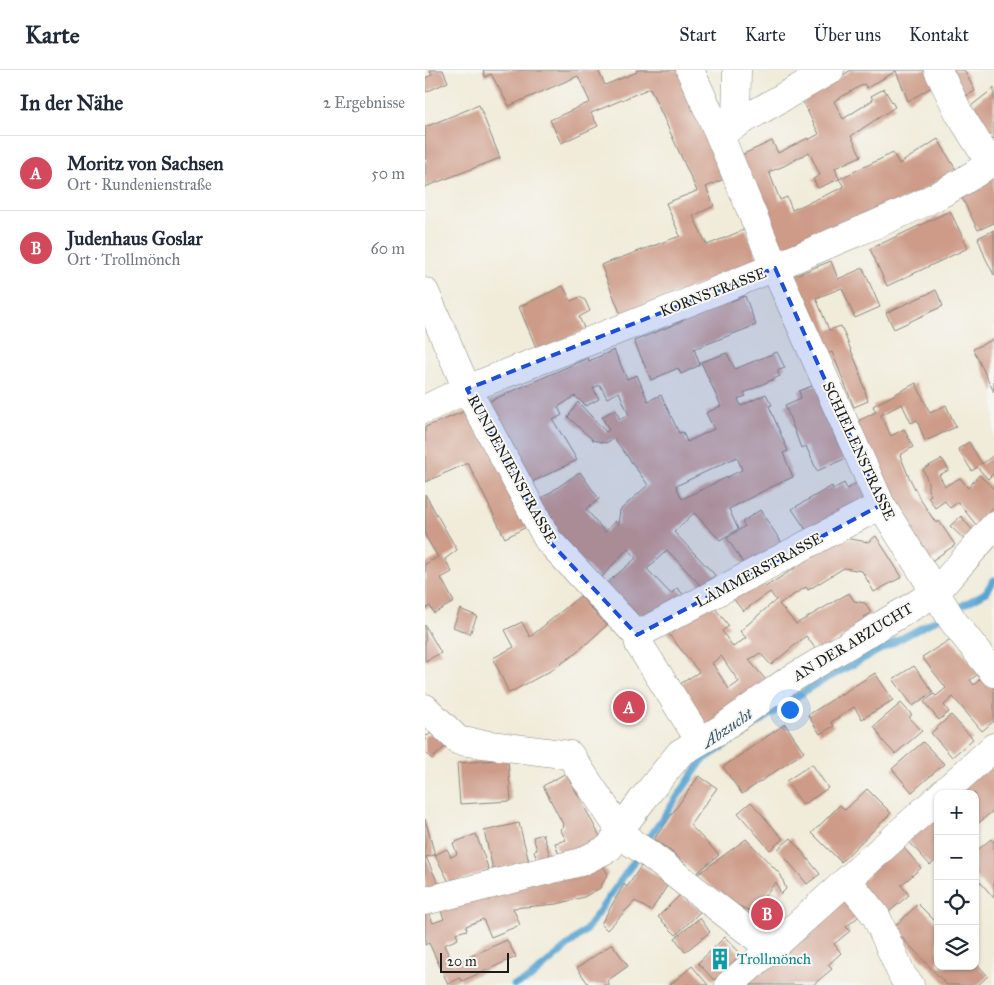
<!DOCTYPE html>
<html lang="de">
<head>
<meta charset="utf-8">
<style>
	:root { --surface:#fff; --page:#f2f2f3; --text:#1f2937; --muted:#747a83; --line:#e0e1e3; --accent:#d1495b }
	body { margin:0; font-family:"IM FELL Great Primer",serif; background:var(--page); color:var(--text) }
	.controls { position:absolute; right:15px; bottom:15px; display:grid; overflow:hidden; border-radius:10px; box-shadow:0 1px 4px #0004 }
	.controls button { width:45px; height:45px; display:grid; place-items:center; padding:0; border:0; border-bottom:1px solid var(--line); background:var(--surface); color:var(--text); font:25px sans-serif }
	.scale { position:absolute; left:15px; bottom:12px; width:69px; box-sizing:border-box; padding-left:5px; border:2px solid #1c1c1c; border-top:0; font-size:14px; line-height:18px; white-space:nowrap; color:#1c1c1c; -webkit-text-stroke:4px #f6f6f2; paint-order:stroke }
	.you { position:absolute; left:364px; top:639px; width:18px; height:18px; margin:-12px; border:4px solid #fff; border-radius:50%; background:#1a73e8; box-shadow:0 0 0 8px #1a73e833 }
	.badge { display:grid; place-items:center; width:32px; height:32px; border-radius:50%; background:var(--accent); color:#fff; font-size:16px; font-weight:700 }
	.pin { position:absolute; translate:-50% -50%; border:2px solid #fff; box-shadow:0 1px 5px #0006 }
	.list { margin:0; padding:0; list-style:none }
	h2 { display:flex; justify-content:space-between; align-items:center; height:65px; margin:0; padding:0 20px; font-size:21px }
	h2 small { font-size:16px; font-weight:400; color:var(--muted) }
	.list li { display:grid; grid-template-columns:32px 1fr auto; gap:15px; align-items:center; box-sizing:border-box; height:75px; padding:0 20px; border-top:1px solid var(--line) }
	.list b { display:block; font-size:19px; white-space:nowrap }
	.list p { margin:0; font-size:16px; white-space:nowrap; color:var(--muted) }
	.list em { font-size:16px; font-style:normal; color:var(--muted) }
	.icon { flex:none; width:28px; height:28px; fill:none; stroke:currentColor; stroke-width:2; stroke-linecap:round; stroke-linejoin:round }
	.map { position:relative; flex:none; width:569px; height:915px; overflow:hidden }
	header { display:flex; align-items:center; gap:30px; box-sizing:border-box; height:70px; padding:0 25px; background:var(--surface); border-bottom:1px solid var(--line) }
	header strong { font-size:24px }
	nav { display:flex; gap:28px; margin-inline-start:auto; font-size:18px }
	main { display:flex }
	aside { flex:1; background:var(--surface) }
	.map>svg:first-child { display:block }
</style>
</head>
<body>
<header>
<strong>Karte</strong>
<nav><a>Start</a><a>Karte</a><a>Über uns</a><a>Kontakt</a></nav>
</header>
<main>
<aside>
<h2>In der Nähe<small>2 Ergebnisse</small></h2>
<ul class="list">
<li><span class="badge">A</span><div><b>Moritz von Sachsen</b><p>Ort · Rundenienstraße</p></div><em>50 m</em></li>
<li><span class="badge">B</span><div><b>Judenhaus Goslar</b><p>Ort · Trollmönch</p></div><em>60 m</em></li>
</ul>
</aside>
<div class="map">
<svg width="569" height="915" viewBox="0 0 569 915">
	<rect width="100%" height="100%" fill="#f6f6f2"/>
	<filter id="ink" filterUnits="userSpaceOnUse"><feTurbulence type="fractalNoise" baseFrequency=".02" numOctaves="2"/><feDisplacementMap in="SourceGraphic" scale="10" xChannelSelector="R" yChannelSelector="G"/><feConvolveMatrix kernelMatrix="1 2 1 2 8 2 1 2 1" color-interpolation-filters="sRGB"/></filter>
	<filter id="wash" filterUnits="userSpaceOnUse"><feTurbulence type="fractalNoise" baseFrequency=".0096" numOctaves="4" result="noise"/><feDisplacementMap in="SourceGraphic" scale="20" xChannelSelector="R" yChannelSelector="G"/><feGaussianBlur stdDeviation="1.12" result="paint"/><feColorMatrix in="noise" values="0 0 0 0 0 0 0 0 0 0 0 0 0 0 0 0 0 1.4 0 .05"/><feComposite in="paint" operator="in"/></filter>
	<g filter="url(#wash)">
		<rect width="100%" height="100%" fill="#f1ecda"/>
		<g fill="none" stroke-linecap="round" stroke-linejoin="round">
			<path stroke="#58a4d1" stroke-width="7" d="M527,541l33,-18 9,-13
				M220,774l57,-83 109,-74 132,-71
				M89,915l15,-6 57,-49 54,-77"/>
		</g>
		<g id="blocks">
			<path fill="#cd9b88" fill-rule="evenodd" d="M4,0h14l5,12 -22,10 -1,-3v-11l7,-3z
				M58,0h38l1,1 3,-1h73l7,15 32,-13 -1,-2h47l48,106 -25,11 8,19 -21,10 14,29 39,-16 13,32 -138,54 -20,-50 79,-29 -14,-33 31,-12 -47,-103 -59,25 7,13 -37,17 -11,-23 40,-18 -12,-26 -69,30 -18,-32 -6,3z
				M426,0h78l8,14 -29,17 -12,-30 -29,17 -3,-4 -30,17 9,18 30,-19 -2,-4 13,-7 11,18 -44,29 10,20 -26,12 4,11 54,-26 6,11 39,-25 18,31 -42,25 -133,57 -42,-96 33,-15 6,12 30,-15v2l11,-6 -17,-34zM384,82l11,23 -7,4 5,9 21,-9 5,8 -52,23 -5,-13 -7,3 -11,-28 15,-6z
				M521,0h18l11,21 -14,8z
				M569,18v50l-7,5 -21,-33z
				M54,35l21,53 -75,29v-24l2,-1 -2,-5v-30z
				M569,107v46l-16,7 -17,-34z
				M525,141l18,37 -81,38 -17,-37z
				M569,160v45l-9,-18 -7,-19z
				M406,191l7,18 25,-11 17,39 -25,11 -13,-30 -26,10 13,32 12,-4 17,41 10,34 -14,6 -22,-55 -5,2 -36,-77z
				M138,216l8,15 9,-4 5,3 5,11 -11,6 6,13 -47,22 -19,-45z
				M511,220l7,16 -49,23 -8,-16z
				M304,225l2,6 14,-5 11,29 -62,24 6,16 -19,9 -3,-6 -27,12 -17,-39 49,-20 -4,-8z
				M569,269v53l-21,-43z
				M189,280l13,29 10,-4 11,26 13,-6 18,38 4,-1 4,10 27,-13 -8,-16 15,-7 -20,-44 26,-9 8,16 42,-17 8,16 -8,3 3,5 -36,17 2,3 -8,3 3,7 25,-12 6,11 -3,1 19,45 -5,2 10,24 -26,12 -38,20 9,20 -18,11 -26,-27 -20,19 41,43 -13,12 -35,-37 -20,19 24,25 6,-6 10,10 -45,25 -36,-39 30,-26 -8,-10 -28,31 -33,-33 -31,-44 44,-30 19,27 -13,10 19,23 10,-11 3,4 2,-15 28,-25 -34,-47 -8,5 -13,-3 -25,-23 10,-15 28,30 3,-2 -7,-13 13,-8 5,10 9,-4 -10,-23 -12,6 -7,-13 -7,3 6,11 -13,7 -11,-10 -17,11 4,8 -9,5 24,40 -51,25 -43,-81 105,-46 1,3zM312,387l5,13 -60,29 -6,-13z
				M491,313l14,30 16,-8 10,22 -31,14 -8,-21 -6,3 -9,-19 -21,11 10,21 13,-7 9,18 -13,8 8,20 12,24 16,24 3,-2 16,24 -28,19 -45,-73 -28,-68 22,-11 -3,-6z
				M392,314l34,72 -34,15 -11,-25 -5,2 -16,-43 16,-7 -2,-7z
				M46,339l59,116 -25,13 -37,-75 -43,19v-55z
				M544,372l13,22 12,-9v18l-6,6 -11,-12 -5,4 -14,-22z
				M517,389l7,11 -10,5 6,11 15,-8 8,10 11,-13 15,14v17l-17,20 -19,-24 -8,6 -5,-7 -10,7 -7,-11 3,-2 -3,-5v-8l-5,-13z
				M434,411l10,18 -58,38 -19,-28 40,-23 1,3 11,-6 3,6z
				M0,424l32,56 -12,9 7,13 -11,6 13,24 -20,11 -4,-7 -5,3v-45l13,-7 -13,-22z
				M335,440l24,36 -37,23 -20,-31 18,-12 -3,-4z
				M536,446l12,15 -8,9 -15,-14z
				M451,466l26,41 -28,15 -12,-21 -18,-3 -36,22 -2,-3 -27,17 17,20 53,-31 5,8 11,2 6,10 -7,4 3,4 -49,31 -12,-16 -35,29 -11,-12 -11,7 23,27 -64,44 -31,-45 22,-14 -32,-40 43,-30 19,24 -7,5 11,16 13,-9 -6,-7 36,-31 -6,-8 -27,19 -11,-14 27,-17 6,7 30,-19 -3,-4 52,-26 24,4zM296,586l18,26 -10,7 -17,-26z
				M155,526l27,29 -32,29 -23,16 -43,23 -16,-35 21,-11 -9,-17 17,-8 8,15z
				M35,539l17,7 -7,18 -17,-7z
				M0,555l16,28 -16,8z
				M526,569l29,34 -10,7 4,5 9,-9 11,13v32l-12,10 -29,-34 -9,8 5,7 -10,8 -15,-18 10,-8 2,2 10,-8 -24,-31z
				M489,596l19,26 -20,14 -20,-27z
				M450,603l18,27 -31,19 -8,-12 -23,15 3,4 -14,8 -12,-19z
				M476,633l11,12 -3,2 13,14 -27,23 -12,-13 -9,-15z
				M526,645l22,24 -21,18 -21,-24z
				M360,654l19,28 -62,42 -19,-27z
				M10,660l14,13 -17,16 -7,-7v-18l2,2z
				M498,672l21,22 -32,28 -20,-23z
				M569,687v53l-19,16v-32h-23z
				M83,689l3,42 -51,3 -3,-41z
				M387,694l16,24 -25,17 -17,-24z
				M141,703l37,69 -42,19 -6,-18 11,-3 -6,-11 4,-3 -21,-40z
				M274,706l18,12 -27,37 29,30 -23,19 -24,-22 -18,-13z
				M442,719l24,24 -50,49 -29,-29 28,-28 5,5z
				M326,732l32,37 -13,11 -32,-37z
				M513,737v52l-8,6 -26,-29z
				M0,749l10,36 12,-6 4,8 6,-3 -4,-11 23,-9 13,36 -39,14 -15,-29 -9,2 15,33 -16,4z
				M94,753l10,39 -36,7 -9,-38z
				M118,764l9,28 -13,4 -5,-15 3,-1 -4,-13z
				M366,768l29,36 -13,10 -29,-35z
				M321,769l35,36 5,14 -5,5 -5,-12 -13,16 8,5 -8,14 -30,-14 -36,-28z
				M566,769l3,4v55l-19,-22v-24z
				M474,772l22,26 -20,17 8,10 -25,21 -27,-30z
				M176,793l7,11 -8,14 -16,9 -27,7 -44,4 7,17 -29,12 -8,-18 -17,7 1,4 -11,3 2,6 -14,6 9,19 54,-24 9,17 -54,24 -2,-3 -12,6 -19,-41 -4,2v-36l2,-1 6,15 11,-4 -3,-8 19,-5 26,-15 3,9 3,-1 -1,-8z
				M216,796l28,17 -18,28 -16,-10 -28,29 -6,-6 23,-40 3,3z
				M255,825l21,16 -25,24 -18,-18z
				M423,825l15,18 -17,14 4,4 -16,13 7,9 -13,12 4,4 -19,16h-70z
				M493,834l20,20v42h37v-4l13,14 -10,9h-31l-54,-57z
				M275,848l10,14 -25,20 -10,-14z
				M300,867l16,17 -27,26 -16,-17z
				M187,874l16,22 -21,15 3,4h-21l-12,-17z
				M267,896l16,19h-38z"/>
		</g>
	</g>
	<g filter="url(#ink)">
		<use href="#blocks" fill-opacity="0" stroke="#86847b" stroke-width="1"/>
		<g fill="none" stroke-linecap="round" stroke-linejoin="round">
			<g stroke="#86847b" stroke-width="29">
				<path id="minor" d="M265,0l29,64 56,134 106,237 72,116 41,52
					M513,0l21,43 31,50
					M311,53l1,-53
					M294,64l111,-64
					M0,222l42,97 81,151 89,95 2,9 61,97
					M0,339l42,-20c121,-48 243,-93 362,-145 56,-24 116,-46 165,-84
					M212,565l244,-130
					M0,638l34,33 111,14 50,75 12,13 17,11 122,95
					M517,724l52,-47
					M422,810l29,36 27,61 7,8
					M0,831l156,-39 28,-14 11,-18 23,-31 37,-46 41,-24 65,-47 149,-89 59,-67
					M304,915l42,-36 167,-151"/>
			</g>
			<use href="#minor" stroke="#fff" stroke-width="28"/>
		</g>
	</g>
	<path fill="#1d4ed8" fill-opacity="0.2" stroke="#1d4ed8" stroke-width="4" stroke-dasharray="10 6" stroke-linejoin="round" d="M350,198l106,237 -244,130 -89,-95 -81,-151z"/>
	<defs>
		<g id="building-bare" transform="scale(1.725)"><path d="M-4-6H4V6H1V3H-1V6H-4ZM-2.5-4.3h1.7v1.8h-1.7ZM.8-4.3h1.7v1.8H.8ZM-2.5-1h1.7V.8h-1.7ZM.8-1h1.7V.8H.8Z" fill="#0f9aa8" stroke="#f6f6f2" stroke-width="2.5" paint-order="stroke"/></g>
	</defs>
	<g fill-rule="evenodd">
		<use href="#building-bare" x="295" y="889"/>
	</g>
	<g text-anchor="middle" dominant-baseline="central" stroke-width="4" stroke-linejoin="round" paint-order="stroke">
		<g font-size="15" fill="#1c1c1c" stroke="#f6f6f2">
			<text transform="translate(288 222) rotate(-21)">KORNSTRASSE</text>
			<text transform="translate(434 381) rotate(65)">SCHIELENSTRASSE</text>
			<text transform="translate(87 399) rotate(61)">RUNDENIENSTRASSE</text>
			<text transform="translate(334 500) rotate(-28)">LÄMMERSTRASSE</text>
			<text transform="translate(428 572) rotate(-31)">AN DER ABZUCHT</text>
		</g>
		<g font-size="15" fill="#0d838f" stroke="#f6f6f2" text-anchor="start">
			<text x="312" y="889">Trollmönch</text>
		</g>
		<g font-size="16" font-style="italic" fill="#37596d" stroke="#f6f6f2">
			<text transform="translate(302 658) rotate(-34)">Abzucht</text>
		</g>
	</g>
</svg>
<div class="controls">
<button>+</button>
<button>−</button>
<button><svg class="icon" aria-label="locate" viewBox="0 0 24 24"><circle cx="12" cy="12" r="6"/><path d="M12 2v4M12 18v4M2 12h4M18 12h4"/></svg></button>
<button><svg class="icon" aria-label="layers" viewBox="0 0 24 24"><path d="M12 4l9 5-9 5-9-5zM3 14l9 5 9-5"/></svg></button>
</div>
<div class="scale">20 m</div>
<div class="you"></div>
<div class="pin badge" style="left:204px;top:637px">A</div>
<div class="pin badge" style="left:342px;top:844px">B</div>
</div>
</main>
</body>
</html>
